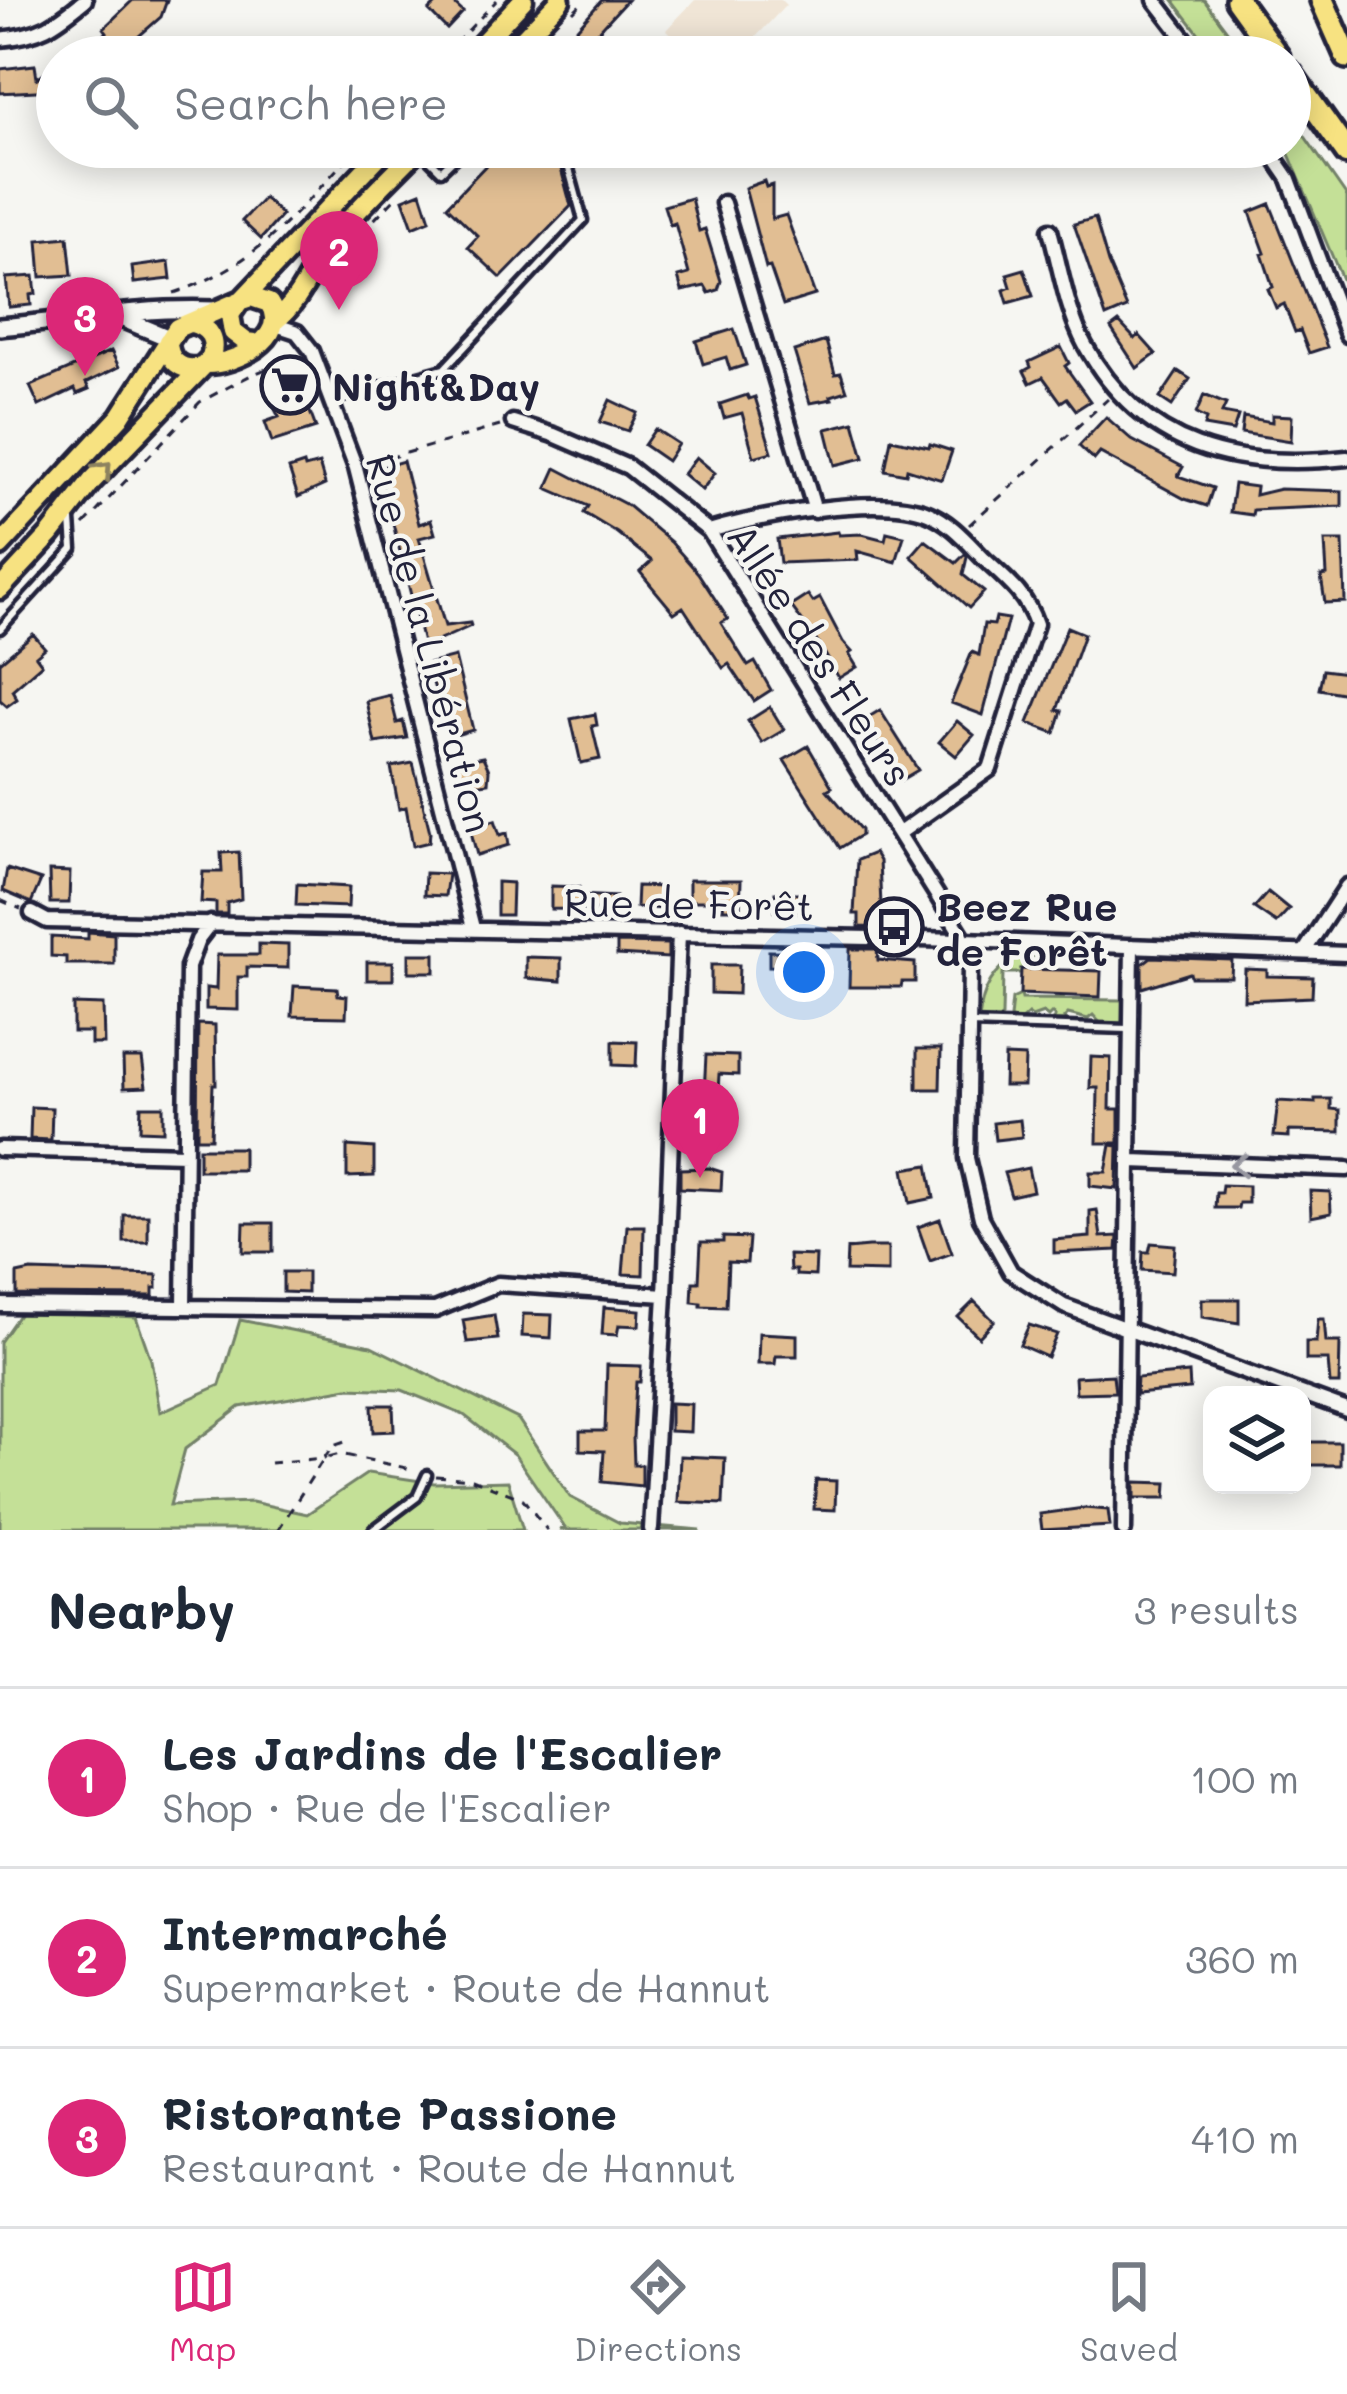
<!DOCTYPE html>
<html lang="en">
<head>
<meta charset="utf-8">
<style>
	:root { --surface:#fff; --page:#f6f6f7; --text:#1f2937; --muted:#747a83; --line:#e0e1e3; --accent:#db2777 }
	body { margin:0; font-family:Mali,sans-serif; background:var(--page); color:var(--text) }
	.controls { position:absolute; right:36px; bottom:36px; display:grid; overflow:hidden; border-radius:24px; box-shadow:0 6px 30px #0003 }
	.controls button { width:108px; height:108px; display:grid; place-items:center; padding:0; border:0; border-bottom:3px solid var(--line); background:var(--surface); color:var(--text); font:60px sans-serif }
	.you { position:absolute; left:804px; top:972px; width:42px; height:42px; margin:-30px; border:9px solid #fff; border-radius:50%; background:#1a73e8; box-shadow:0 0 0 18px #1a73e833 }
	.badge { display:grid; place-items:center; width:78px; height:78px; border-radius:50%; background:var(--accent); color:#fff; font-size:39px; font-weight:700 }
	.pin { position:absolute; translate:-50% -99px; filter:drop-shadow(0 3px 6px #0008) }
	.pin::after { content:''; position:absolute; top:63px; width:42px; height:36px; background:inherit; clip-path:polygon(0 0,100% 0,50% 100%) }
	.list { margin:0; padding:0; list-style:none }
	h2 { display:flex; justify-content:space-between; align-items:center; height:156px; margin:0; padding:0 48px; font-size:51px }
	h2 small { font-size:39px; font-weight:400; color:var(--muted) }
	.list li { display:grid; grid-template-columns:78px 1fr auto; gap:36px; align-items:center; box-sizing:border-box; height:180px; padding:0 48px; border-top:3px solid var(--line) }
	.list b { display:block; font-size:45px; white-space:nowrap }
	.list p { margin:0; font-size:39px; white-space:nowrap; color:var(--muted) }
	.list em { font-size:39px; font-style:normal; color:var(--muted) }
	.icon { flex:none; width:66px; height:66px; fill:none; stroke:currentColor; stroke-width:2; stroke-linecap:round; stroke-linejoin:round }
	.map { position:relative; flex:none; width:1347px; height:1530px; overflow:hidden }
	.search { position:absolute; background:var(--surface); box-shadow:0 6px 30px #0003; left:36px; right:36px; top:36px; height:132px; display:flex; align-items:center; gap:30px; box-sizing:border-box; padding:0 42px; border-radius:66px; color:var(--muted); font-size:45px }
	.sheet { height:696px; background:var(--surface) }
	nav { display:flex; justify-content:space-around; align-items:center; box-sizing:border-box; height:168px; border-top:3px solid var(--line); background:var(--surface); font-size:33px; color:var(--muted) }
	nav a { display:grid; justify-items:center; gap:6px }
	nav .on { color:var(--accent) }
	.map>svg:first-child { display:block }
</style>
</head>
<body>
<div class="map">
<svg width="1347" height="1530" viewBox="0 0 1347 1530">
	<rect width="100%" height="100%" fill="#f6f6f2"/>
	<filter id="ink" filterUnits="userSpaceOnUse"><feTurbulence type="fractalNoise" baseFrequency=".00833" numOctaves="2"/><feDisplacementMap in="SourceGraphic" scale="24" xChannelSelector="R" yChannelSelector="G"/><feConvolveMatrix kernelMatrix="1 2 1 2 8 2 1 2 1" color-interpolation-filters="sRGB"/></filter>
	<g filter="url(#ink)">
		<path fill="#f0e5d6" d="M695,0h86l5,5 -49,52h-42l-29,-27z"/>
		<path fill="#c4e097" stroke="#738169" stroke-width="3" d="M1173,0h31l43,57h-30z
			M1290,115l57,82v94l-61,-144h4z
			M1020,954l13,3v16h-30l-1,43 -5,5 -18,-1c3,-31 14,-50 41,-66z
			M1021,995l1,4 101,1v23l-4,4h-15l-11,-12 -5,4 -20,-5 -4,4 8,8 -15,-4 -10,4 8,-9 -3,-4 -4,4 -5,-4 -11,4 -4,-3 -10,9 -8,-5 2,-19z
			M21,1312l115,5 15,43 9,52 60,-27 20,-65 131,26 147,73 52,78 50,26 81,7h-141l5,-2 -50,-73 -51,-40 -62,-25 -54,-2 -108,19 -55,42 -15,56 82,-3 55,12 61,-41 66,10 74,-2 15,49h-523v-188z"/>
		<path fill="#e1be93" stroke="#22223b" stroke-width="3" d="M133,0h34l-6,17 -46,40h-56l21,-15 7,10 20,-20 -3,-4z
			M440,0h10l13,12 -16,17 -18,-18z
			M602,0h25l-43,47 -13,-12z
			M35,65l2,13 14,-10 2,22 -53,3v-24z
			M481,147h68l8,7 14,52 -70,72 -33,-31 10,-11 -31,-30 40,-42 -12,-11z
			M764,181l2,6 6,-2v34l14,-4 29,80 -32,10 -13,-38 -4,1 -21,-80z
			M421,192l9,28 -17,7 -10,-28z
			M264,198l18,17 -21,24 -19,-18z
			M691,198l8,33 6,-2 16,52 -3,9 -9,3 -4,-7 -23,5 -4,-14 11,-3 -14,-51 -5,2 -6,-19z
			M1270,204l57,143 -18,6 -9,-23 -5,2 -11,-28 -8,4 -8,-19 5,-2 -11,-33 3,-1 -15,-41z
			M1095,218l13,45 19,45 -21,9 -32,-93z
			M68,237l4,38 -31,2 -3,-37z
			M169,262l2,17 -37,4 -2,-16z
			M1024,269l9,27 -25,7 -4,-13 7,-3 -4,-13z
			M34,276l2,18 -6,1 1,10 -22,2 -3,-29z
			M1119,322l16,17 4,-4 17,19 -19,14 -26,-40z
			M734,329l12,36 -16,5 -4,-13 -23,7 -7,-23z
			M826,341l9,33 6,-1 6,18 -16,5 1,3 -22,4 -16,-52z
			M1061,347l8,16 -4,3 25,35 -14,9 -9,-12 -6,4 -18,-25 -13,6 -6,-12 7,-4 -2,-5z
			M111,351l8,16 -33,16 3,6 -12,5 -2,-5 -36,17 -9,-20z
			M1178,371l12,8 -18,27 -12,-8z
			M298,373l11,20 -5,3 12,32 -44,14 -7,-20 14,-5 -11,-21 16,-8 -2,-7z
			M747,395l2,4 6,-2 17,55 -18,5 -12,-44 -18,5 -4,-14z
			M1204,395l22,9 -4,9 16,3 -5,15 -29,-5 2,-7 -10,-5z
			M610,400l27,13 -9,18 -28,-9z
			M1272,415l20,1 -1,25 -50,-8 2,-16 29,5z
			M1106,417l26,23 51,27 -5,9 35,12 -6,18 -22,-7 -85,-46 -6,7 -15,-14z
			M854,422l10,36 -29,7 -9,-36z
			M655,429l23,15 -11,17 -23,-16z
			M891,439l38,8 1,-3 22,7 -10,29 -35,-11 -1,5 -21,-4z
			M696,457l19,16 -13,17 -19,-16z
			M403,461l16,63 12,-4 4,14 -16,4 26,88 25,-3 1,3 -47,21 -45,-179z
			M304,464l1,4 14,-4 6,21 -27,12 -9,-28z
			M556,468l71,37 44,37 27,31 30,46 -7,4 27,43 7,-4 16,28 -17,11 -25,-37 -6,4 -40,-61 -9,6 -34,-41 12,-11 -35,-28 -33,-20 4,-7 -41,-18z
			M1234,484l22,3 -1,8 25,-6 62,2v15l-89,4 -1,5 -22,-3z
			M838,532l1,3 23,-1 23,6 2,-8 17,4 -8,26 -39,-11 1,9 -78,3 -3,-24z
			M925,540l31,23 9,-9 2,3 -4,18 21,17 -15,16 -58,-52z
			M1325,541h18l2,61 -20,1 -4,-27 6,-1z
			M808,595l5,7 7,-4 23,44 9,10 -3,2 8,13 -18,11 -14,-24 -4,2 -7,-11 4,-2 -27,-37z
			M996,617l12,2 -25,96 -32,-12 21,-51 7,3 5,-31 10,1z
			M1067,627l17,7 -27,76 5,1 -7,22 -27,-10z
			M33,634l12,14 -9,8 6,8 -30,26 5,9 -10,7 -7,-6v-38z
			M455,657l18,73 -21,6 -11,-48 -6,2 -7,-26z
			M1323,670l24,3v21l-28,-5z
			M390,695l7,28 6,-2 4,17 -32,5 -9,-42z
			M770,707l14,23 -22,13 -14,-22z
			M880,710l38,60 -17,10 -37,-60z
			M595,714l2,11 -5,1 8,33 -19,4 -10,-44z
			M957,721l17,14 -18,21 -17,-14z
			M808,746l24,41 -5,3 34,40v5l-21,13 -56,-88z
			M483,757l6,13 -1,13 -28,4 -5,-25z
			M413,763l17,69 -1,10 -16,4 -7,-39 -7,2 -8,-42z
			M495,820l5,15 7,-2 2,12 -32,10 -7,-27z
			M239,852l2,47 -14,4v11h-11v-11l-15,-1 2,-30h19l-1,-19z
			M874,853l5,8 3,67 -23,-1v-13h-5l3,-54z
			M7,869l34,11 -10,23 -28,-12z
			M49,871l21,1 -1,31h-19z
			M425,873l23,1 -3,22 -21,-1z
			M689,880h52l-1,29h-17l1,-8h-35z
			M497,882l15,1 -1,32h-14z
			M297,884l52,3 -1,20 -52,-2z
			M551,886l28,1v8l37,2 -1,19 -20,-1 1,-5 -45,-1z
			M637,886l26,1 -1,22 -26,-2z
			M1268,892l21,17 -13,14 -22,-15z
			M775,893h26v19h-26z
			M88,932l26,2v30h-48v-7l-15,-1v-19l37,2z
			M617,943l51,1v14l-51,-3z
			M259,944l29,1v23l-41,-1v10h-9v33l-32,-1v-21l10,1 1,-34h42z
			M850,949h27l1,11 37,3v19h-13l-1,5h-52z
			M769,951l43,1v15l-43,-1z
			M409,954h26v18h-26z
			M526,957l35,1v23l-35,-3z
			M1151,957l81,3 -1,17h-40l-1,-4 -48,15v-24z
			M367,962h26v18h-26z
			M711,965h28l-1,29 -27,-1z
			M1021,969l80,2 -1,26 -80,-3z
			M1245,969l22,1v6l46,1 -1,20 -68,3z
			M294,986l43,2 1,7 9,1 -1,21 -54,-1z
			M73,1004l30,1 1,39h-13v-12h-18z
			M198,1024l17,1 1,59h-3l-2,54h-14z
			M613,1041l24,1 -1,24 -23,-1z
			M917,1049h24l-1,40h-23z
			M706,1055l32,1v19l-19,-1 -2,34 -34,-1v-13h21z
			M1005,1056l20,1 -1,29h-20z
			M1091,1057l20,1 -1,51h9v34h-22l1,-55h-8z
			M123,1058h19l4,29 -22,1z
			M1315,1099h16v10l9,1v22l-51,-1v6l-15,-1 4,-35 37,2z
			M141,1106h22v25l-23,-1z
			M31,1107l21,1 -1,32 -21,-1z
			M1020,1120l2,17 -27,3 -2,-17z
			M1111,1145l7,1 -1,43 -27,-3v-14h16z
			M347,1146l27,2v28l-27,1z
			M199,1148h44v22h-44z
			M928,1165l6,33 -24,5 -6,-34z
			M709,1168l13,4 -1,18 -41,-2v-19z
			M1028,1168l5,23 -22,5 -7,-23z
			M1222,1185l26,1v17h-9l-1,5h-23l1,-15h5z
			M1310,1191l20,1 1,21 -20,4z
			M1097,1210l4,27 17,-1 -1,14 -63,3v-13l36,-3v-26z
			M124,1215h24v27h-24z
			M940,1219l12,34 -22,8 -12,-34z
			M244,1223h29v29h-30z
			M627,1226h17l-1,49 -20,-1z
			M723,1237l26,1 -2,25 -19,-1 -2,45 -25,-1v-3l-9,-1 1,-20h6l2,-40h22z
			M1151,1243l24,2 -2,27 -31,-2 1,-18h6z
			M868,1247h20v25l-42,-1 1,-22z
			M789,1255l27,1 -1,20 -19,-1v-5h-6z
			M31,1271l126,4v13h-4v8l-136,-1v-21z
			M283,1272h24v21l-24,-1z
			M1202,1299h37v24l-37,-6z
			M974,1301l20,20 -15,16 -21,-20z
			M604,1307l36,3 -1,16 -20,-1 -2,10 -15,-1z
			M523,1314l29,1 -1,23 -29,-2z
			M494,1315l4,24 -31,3 -4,-22z
			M1318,1319h6l2,23h14l-1,42h-9l-2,-24h-22v-18h10z
			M1029,1325l28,9 -10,23 -27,-12z
			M759,1333l38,2v21h-21l-1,8h-17z
			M607,1365l34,1 -1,16h-4l-3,55 1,28h8v21l-40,-4 2,-31 -24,-1v-19h25z
			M1189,1373l1,16 -54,5 1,-16z
			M1113,1375l2,17 -39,1 -1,-16z
			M670,1403l21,1 -1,28 -20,-1z
			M372,1405h21l1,26 -21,1z
			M1309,1442h31v23h-31z
			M680,1456l45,2 -2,46 -45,-2z
			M816,1480l20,1 -1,29 -21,-1z
			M1135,1482l32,1 -1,15h-31z
			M1084,1508l24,2 2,16 -68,4 -2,-16z"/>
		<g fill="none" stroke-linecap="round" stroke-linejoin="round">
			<g stroke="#22223b" stroke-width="15">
				<path id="service" d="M421,151l20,20 25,-24
					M331,400l113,-31 139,-149 -20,-73
					M0,629l73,-80 -2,-29
					M969,1024l159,5
					M373,1530l44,-33 10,-22"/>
			</g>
			<g stroke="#22223b" stroke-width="21">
				<path id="minor" d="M1155,0l44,57
					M0,39c41,-4 53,-13 85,-39
					M1267,147l22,32 58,156
					M723,203l92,308
					M1050,230c10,36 17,82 35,115 58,105 152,125 262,113
					M276,325l21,7 15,19 44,117 117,460
					M513,422l41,13 74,32 81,64 256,409 5,27 -3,191 14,60 30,54 53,34 283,104
					M709,531c51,-15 170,-38 219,-18 23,9 40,30 57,47 22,20 42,36 51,64l-46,145 -89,63
					M32,913l15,8 918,19 382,14
					M1304,952l43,-66
					M0,1149l185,5
					M1132,1161l215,8
					M0,1305l435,5 63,-26 167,11
					M184,1307l4,-340 10,-27 13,-17
					M651,1529l14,-234 14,-362
					M1124,1530l8,-584"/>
			</g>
			<g stroke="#22223b" stroke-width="24">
				<path id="tertiary" d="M116,316l53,22
					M0,327c73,-7 142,-20 215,-17"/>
			</g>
			<g stroke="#22223b" stroke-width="27">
				<path id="primary" d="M470,57l53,-57
					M506,57l54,-57
					M238,303l-8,12 3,17 13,10 8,1
					M276,320c27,-21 37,-57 59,-84 26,-31 57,-60 85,-89
					M168,341c0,20 13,31 33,26
					M205,364c28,1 87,-26 64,-61l-18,-6 -9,3
					M0,546l120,-129 57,-89 65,-28 145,-153
					M0,589l50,-54 42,-54 119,-123c5,-18 -1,-30 -19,-35"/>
			</g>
			<g stroke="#22223b" stroke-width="30">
				<path id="motorway" d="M1237,0l41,57
					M1322,0l25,57
					M1290,73l57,80"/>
			</g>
			<path stroke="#22223b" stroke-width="3" stroke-dasharray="9 9" stroke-linecap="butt" d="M573,12l12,-12
				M443,57l54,-57
				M362,232l35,-36
				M174,293c87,-29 122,-82 184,-146
				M371,463l129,-37
				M84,525l116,-123 51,-27 48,-19
				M969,525l139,-126
				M0,900l21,9
				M270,1463l54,-5 9,-12 18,-6
				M436,1476l36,3 51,20 24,31
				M278,1530l46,-72 16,-4 76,16"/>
			<use href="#service" stroke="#f6f6f2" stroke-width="6"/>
			<use href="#minor" stroke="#f6f6f2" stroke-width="12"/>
			<use href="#tertiary" stroke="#f6f6f2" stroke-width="15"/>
			<use href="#primary" stroke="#f7e281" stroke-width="18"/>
			<use href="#motorway" stroke="#f7e281" stroke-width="21"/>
		</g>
		<defs><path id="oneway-chevron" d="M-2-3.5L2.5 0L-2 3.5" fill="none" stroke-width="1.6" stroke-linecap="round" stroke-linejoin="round" transform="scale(3)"/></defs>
		<use stroke="#8c825e" href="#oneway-chevron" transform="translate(104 469) rotate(-47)"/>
		<use stroke="#9797a0" href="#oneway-chevron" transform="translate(1239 1165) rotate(-178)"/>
	</g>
	<defs>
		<g id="supermarket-ring" transform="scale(3)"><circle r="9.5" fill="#f6f6f2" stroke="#22223b" stroke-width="1.5"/><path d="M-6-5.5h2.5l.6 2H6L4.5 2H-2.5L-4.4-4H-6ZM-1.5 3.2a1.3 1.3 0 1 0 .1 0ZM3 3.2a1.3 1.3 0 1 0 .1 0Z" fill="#22223b"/></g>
		<g id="bus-ring" transform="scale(3)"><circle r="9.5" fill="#f6f6f2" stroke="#22223b" stroke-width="1.5"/><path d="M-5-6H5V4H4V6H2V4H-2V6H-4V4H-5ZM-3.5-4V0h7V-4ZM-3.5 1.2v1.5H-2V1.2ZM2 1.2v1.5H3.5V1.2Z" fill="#22223b"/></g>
	</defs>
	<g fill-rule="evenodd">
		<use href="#supermarket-ring" x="290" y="385"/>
		<use href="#bus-ring" x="894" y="927"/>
	</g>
	<g text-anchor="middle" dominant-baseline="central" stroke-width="9" stroke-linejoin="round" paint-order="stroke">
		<g font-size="39" font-weight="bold" fill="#22223b" stroke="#f6f6f2" text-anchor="start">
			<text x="332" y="385">Night&amp;Day</text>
			<text x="936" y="905">Beez Rue<tspan x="936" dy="45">de Forêt</tspan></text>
		</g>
		<g font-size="39" fill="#22223b" stroke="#f6f6f2">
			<text transform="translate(431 643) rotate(75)">Rue de la Libération</text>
			<text transform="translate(821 654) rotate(57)">Allée des Fleurs</text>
			<text transform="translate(689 903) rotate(1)">Rue de Forêt</text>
		</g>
	</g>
</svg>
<div class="controls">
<button><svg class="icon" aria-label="layers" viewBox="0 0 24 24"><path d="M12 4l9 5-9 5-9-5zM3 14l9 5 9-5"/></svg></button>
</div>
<div class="you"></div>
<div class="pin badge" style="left:700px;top:1178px">1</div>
<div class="pin badge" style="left:339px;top:310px">2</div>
<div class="pin badge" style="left:85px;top:376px">3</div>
<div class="search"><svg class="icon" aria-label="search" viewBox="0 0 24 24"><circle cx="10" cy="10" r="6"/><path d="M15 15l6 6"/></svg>Search here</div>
</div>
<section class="sheet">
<h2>Nearby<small>3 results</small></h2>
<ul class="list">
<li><span class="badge">1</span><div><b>Les Jardins de l'Escalier</b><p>Shop · Rue de l'Escalier</p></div><em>100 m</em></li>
<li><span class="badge">2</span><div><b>Intermarché</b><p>Supermarket · Route de Hannut</p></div><em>360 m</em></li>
<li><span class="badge">3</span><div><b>Ristorante Passione</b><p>Restaurant · Route de Hannut</p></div><em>410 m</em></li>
</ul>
</section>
<nav>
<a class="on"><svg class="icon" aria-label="map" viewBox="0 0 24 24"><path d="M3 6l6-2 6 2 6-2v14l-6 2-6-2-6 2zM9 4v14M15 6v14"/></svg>Map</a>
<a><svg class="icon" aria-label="directions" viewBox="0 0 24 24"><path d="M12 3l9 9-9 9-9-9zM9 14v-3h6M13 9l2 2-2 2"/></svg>Directions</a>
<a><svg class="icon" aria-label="saved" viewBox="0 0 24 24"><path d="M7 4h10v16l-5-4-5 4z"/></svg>Saved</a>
</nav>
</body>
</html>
